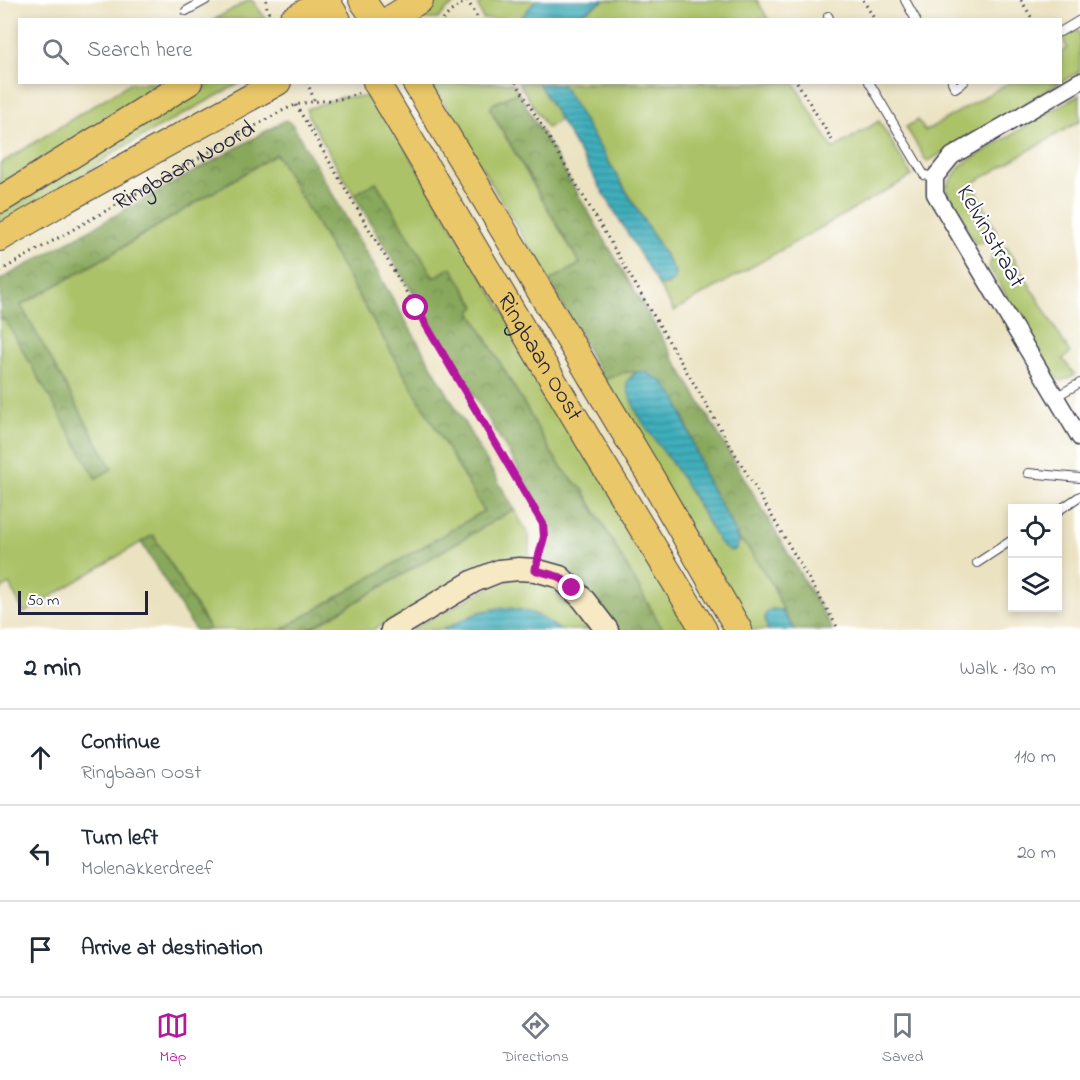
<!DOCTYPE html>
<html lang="en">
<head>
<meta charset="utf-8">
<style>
	:root { --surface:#fff; --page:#f2f2f3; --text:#1f2937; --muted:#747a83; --line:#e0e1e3; --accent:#b5179e }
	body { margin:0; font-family:"Indie Flower",sans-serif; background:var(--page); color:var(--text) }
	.controls { position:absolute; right:18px; bottom:18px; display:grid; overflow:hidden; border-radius:0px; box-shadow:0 3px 9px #0003 }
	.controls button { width:54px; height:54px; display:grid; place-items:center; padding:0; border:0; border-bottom:2px solid var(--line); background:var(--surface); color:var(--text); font:30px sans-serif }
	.scale { position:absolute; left:18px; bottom:15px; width:130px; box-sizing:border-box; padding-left:6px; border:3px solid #22223b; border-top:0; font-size:16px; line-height:21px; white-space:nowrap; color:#22223b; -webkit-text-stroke:4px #fff; paint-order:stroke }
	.stop { position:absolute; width:18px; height:18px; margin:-14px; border:4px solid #b5179e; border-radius:50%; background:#fff }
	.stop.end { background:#b5179e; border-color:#fff; box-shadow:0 2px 6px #0008 }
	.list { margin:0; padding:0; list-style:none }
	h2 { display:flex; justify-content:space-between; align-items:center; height:78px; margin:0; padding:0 24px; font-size:26px }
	h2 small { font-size:20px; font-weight:400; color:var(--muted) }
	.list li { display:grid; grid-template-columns:39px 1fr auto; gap:18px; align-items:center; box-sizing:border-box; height:96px; padding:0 24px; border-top:2px solid var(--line) }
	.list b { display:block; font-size:22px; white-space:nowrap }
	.list p { margin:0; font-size:20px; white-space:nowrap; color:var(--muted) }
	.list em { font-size:20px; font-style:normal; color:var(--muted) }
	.icon { flex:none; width:33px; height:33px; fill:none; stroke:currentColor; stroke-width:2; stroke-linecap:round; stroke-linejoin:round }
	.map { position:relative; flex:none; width:1080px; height:630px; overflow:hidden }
	.search { position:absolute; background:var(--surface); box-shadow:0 3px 9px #0003; left:18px; right:18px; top:18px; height:66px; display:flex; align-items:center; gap:15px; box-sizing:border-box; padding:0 21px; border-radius:0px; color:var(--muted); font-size:22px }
	.sheet { height:366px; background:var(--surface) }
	nav { display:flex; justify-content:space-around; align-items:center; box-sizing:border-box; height:84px; border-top:2px solid var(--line); background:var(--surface); font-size:16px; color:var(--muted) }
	nav a { display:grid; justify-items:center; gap:3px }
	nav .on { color:var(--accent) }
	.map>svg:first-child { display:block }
</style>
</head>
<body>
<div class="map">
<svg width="1080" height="630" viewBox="0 0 1080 630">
	<defs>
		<pattern id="forest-crowns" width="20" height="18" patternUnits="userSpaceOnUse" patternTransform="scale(1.5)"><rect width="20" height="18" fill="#88a85c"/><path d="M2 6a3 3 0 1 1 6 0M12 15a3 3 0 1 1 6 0" fill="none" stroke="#6f884d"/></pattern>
		<pattern id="water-rules" width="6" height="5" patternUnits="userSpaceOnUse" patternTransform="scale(1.5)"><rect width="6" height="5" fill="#3faebb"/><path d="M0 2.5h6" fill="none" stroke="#348d99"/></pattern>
	</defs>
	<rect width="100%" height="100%" fill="#fff"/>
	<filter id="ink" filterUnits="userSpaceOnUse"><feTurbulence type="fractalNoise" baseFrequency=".0167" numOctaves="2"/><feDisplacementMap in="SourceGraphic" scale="12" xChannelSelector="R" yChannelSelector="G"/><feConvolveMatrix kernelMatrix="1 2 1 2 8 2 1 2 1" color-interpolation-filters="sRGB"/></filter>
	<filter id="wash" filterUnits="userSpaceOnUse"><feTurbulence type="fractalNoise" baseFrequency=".008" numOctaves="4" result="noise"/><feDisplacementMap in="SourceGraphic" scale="24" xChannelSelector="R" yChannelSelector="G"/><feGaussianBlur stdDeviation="1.35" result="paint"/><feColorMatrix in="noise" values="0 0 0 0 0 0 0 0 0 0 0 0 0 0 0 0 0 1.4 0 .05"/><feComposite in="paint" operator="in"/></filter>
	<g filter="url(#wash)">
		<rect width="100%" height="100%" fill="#ebe2c1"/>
		<path fill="#abc267" stroke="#667251" stroke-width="1.5" d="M249,0h3l14,19h-51z
			M439,0h22l-14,9 -9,10 -27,1 6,-7z
			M483,0h53l-16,19h-37l-5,-13z
			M605,0h152l11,19 -197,1z
			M1076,31l4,2v38l-153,91 -21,-35 12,-7 7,11 83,-48 52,-1 1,-30 6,-4 -6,-13z
			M130,83h45l-175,107v-26z
			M212,83h28l-124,68 -54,40 -62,37v-14z
			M432,83h80l6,9 -25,12 1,13 86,147 -31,17z
			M519,83h20l21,37 -13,8z
			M561,83h233l39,66 46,-28 33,55 -238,135 -15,-25 9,-1 7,-13z
			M1080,94v27l-107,62 24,49 -9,10 -13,2 -27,-45 -2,-12 15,-22z
			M342,97h33l319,533h-31l-80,-141c-26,-20 -40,-52 -56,-80 -19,-33 -38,-65 -57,-98l6,-5 -25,-39 -17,11 -58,-96 -22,13 -46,-79 -1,-7z
			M276,154l208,357 -203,119h-71l-57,-95 -129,78 -15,-29 -9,6v-272l6,3 95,153 11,-5 -91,-162v-2l87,-49z
			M1007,247l63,106 -7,6 12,16 -13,6 -5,-2 -68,-112 4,-13z
			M626,371l11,1 -6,4 -4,11 11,28 39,55 42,72 19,2v-5c23,18 37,49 47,76l-4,-5 -10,-1 -5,15 2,6h-21l-143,-250z
			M514,509l15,27v23l-37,7 -119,64h-65z
			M519,577l30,6 11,11 31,36h-31l-24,-16 -24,-6h-13l-19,4 -38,18h-32l90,-48z"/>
		<path fill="url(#forest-crowns)" stroke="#55654c" stroke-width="1.5" d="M518,92l315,538h-38l-10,-15 -11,-28 -26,-39 -10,-9 -3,-8 -29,-52 -23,-65 -31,-39c-17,-7 -32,-2 -48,5l-55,-99 31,-17 -90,-155 3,-5z
			M286,120l6,4 222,385 -206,121h-27l203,-119 -208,-357 -168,102 -87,49 1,2 90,162 -16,9 -90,-157 -6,-3v-38z
			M376,182l58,96 17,-11 25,40 -5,5c18,32 37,65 56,97 16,28 30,60 55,80l81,141h-49l-69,-68 2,-35 -6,-20 -187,-312z
			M153,535l57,95h-15l-54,-88z"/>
		<path fill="url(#water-rules)" stroke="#30687b" stroke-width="1.5" d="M536,0h69l-34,19h-51z
			M538,83h23l114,189c0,12 -6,12 -16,14z
			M637,372h8l17,9 15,19 29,79 29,52 3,13 -3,6 -5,1 -5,-3 -6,-6c-14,-24 -27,-49 -43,-73 -14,-21 -50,-62 -49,-88z
			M499,608c26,0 41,7 61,22h-118l38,-18z
			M771,609l10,1 14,20h-27c-3,-9 -6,-15 3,-21z"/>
	</g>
	<g filter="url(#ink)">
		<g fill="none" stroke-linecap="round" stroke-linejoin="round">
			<g stroke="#403f4f" stroke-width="10">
				<path id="lane" d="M905,0l11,20
					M186,11l20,-11
					M828,16l2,4
					M1060,32l20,-12
					M869,82l55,93 11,2
					M952,82l3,6 9,-6
					M1055,397l25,-14
					M1028,473l52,5
					M1058,511l22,-15
					M977,563l35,-23"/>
			</g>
			<g stroke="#403f4f" stroke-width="19">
				<path id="street" d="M1080,81l-128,75 -17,21v17l145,244"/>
			</g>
			<g stroke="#403f4f" stroke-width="25">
				<path id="secondary" d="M392,630l82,-49 25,-10 20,-2 16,1 25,7 23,22 24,31"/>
			</g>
			<g stroke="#403f4f" stroke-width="28">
				<g id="primary">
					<path d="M326,0l12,20"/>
					<path d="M362,0l14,20"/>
					<path d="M292,20l34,-20"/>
					<path d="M388,20l32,-20"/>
					<path id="s2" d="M376,82l219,369 109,179"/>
					<path d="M415,82l233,390 91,158"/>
					<path d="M0,200l189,-118"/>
					<path d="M0,238l65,-38 213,-118"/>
				</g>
			</g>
			<g stroke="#403f4f" stroke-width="3" stroke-dasharray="1.5 4.5" stroke-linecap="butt">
				<path d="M266,0l1,9 4,9"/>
				<path d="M467,0l12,20"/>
				<path d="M863,0l12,20"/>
				<path d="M1021,0l12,20"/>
				<path d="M443,20l7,-8 17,-12"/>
				<path d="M307,82l8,20"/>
				<path d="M516,82l323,548"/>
				<path d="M797,82l35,58"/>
				<path d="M296,105l247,419 1,13 -4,14"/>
				<path id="s1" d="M0,271l278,-158c6,-3 12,-6 18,-8 20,-6 42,-2 62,-12"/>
			</g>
			<use href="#lane" stroke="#fff" stroke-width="8"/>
			<use href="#street" stroke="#fff" stroke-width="16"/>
			<use href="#secondary" stroke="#f7e9c3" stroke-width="22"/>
			<use href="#primary" stroke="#eac769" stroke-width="26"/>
		</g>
	</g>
	<g fill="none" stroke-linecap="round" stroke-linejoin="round" filter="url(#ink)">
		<path stroke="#b5179e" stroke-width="8" d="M416,308l127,216 1,13 -9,33 25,7 12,11"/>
	</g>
	<g text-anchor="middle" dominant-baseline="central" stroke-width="4.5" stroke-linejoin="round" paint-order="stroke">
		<g font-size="24" fill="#22223b" stroke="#fff">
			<text stroke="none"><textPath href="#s1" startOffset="212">Ringbaan Noord</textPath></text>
			<text transform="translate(990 237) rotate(60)">Kelvinstraat</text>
			<text stroke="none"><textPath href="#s2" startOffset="320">Ringbaan Oost</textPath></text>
		</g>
	</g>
</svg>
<div class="controls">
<button><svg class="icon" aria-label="locate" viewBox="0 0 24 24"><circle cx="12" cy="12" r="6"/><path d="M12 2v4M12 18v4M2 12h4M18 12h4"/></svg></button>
<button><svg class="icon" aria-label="layers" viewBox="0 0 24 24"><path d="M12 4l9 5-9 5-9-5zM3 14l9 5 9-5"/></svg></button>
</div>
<div class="scale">50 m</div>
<div class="stop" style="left:416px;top:308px"></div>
<div class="stop end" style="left:572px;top:588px"></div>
<div class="search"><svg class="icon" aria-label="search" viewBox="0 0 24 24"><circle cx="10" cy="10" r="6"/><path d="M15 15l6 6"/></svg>Search here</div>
</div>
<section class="sheet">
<h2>2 min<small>Walk · 130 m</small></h2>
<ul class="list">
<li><svg class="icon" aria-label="ahead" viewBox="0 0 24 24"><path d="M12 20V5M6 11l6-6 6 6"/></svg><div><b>Continue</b><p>Ringbaan Oost</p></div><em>110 m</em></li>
<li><svg class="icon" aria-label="left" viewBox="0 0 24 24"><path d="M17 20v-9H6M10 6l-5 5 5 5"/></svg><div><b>Turn left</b><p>Molenakkerdreef</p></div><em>20 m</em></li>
<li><svg class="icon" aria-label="arrive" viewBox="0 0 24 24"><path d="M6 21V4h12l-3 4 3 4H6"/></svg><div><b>Arrive at destination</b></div></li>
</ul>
</section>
<nav>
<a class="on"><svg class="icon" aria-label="map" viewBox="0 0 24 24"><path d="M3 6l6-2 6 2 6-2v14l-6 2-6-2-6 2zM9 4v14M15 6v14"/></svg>Map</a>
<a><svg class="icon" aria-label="directions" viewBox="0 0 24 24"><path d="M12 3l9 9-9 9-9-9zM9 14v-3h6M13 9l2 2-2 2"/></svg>Directions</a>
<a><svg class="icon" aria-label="saved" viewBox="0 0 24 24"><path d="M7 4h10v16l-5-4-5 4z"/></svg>Saved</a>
</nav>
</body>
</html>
